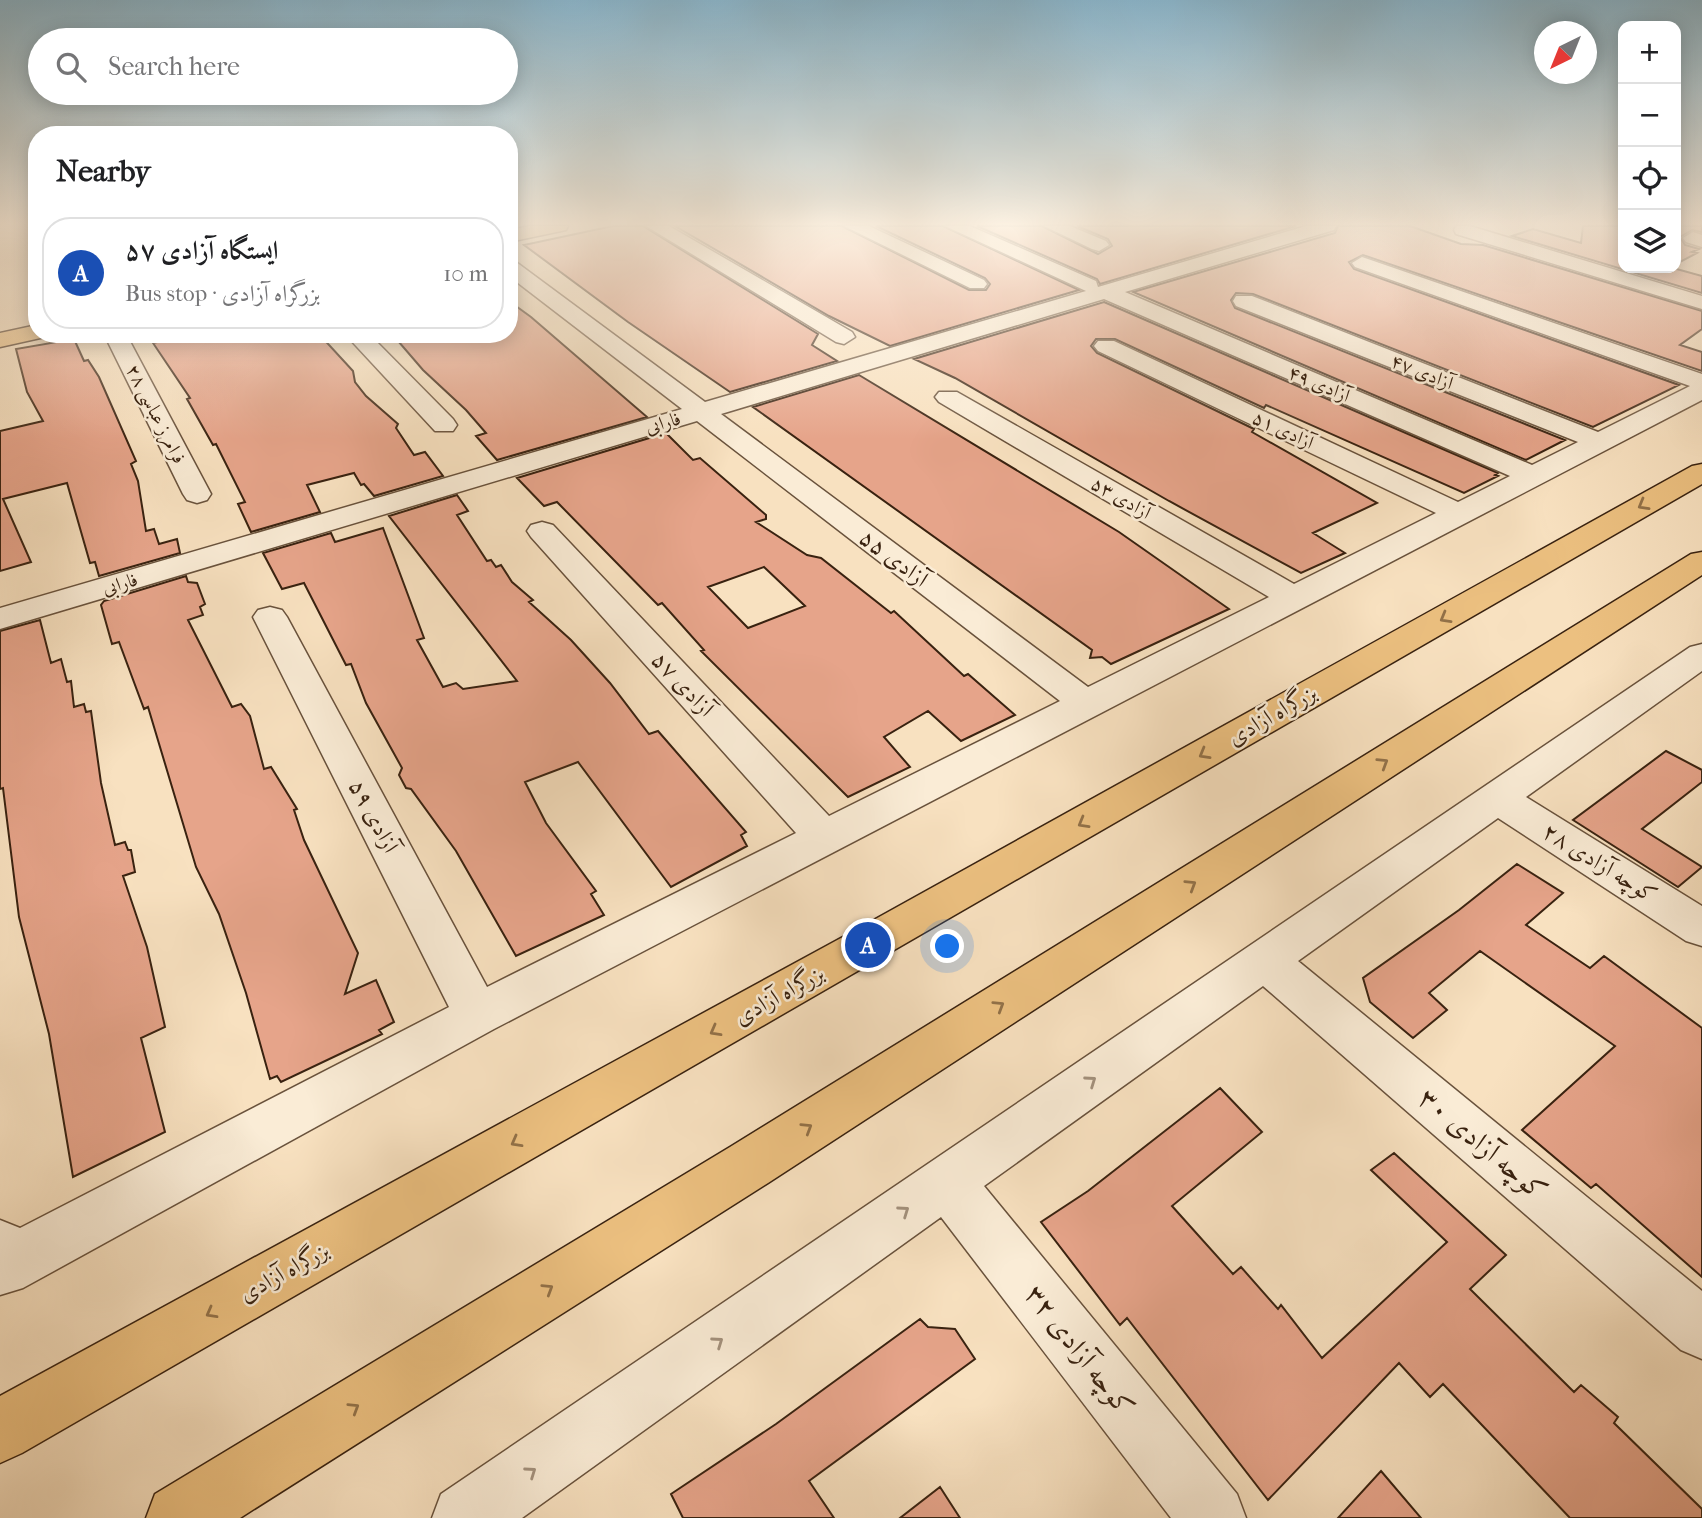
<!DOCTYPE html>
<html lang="en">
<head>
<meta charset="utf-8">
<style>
	:root { --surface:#fff; --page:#f6f6f6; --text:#202124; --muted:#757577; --line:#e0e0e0; --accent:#8f2418 }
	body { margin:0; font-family:"IM FELL French Canon",Amiri,serif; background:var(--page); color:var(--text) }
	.controls { position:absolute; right:21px; top:21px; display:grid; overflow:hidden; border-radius:14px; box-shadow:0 4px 18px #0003 }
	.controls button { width:63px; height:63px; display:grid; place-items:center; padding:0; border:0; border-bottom:2px solid var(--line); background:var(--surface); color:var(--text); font:35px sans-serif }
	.compass { position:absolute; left:1534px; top:21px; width:63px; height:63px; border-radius:50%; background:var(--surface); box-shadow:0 4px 18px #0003; rotate:223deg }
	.you { position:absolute; left:948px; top:947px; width:24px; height:24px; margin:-18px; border:5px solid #fff; border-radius:50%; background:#1a73e8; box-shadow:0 0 0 10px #1a73e833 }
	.badge { display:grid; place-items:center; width:46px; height:46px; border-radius:50%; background:var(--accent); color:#fff; font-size:23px; font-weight:700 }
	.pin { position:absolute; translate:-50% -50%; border:4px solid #fff; box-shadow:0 2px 7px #0006 }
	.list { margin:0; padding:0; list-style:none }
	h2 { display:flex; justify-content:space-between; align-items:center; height:91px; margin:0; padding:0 28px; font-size:30px }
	h2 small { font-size:23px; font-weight:400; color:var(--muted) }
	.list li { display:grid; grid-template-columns:46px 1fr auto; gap:21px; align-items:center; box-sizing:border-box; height:112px; margin:0 14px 14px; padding:0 14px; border:2px solid var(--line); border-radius:28px }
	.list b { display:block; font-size:26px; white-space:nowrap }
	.list p { margin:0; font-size:23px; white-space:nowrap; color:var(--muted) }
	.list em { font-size:23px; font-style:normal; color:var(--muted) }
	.icon { flex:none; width:38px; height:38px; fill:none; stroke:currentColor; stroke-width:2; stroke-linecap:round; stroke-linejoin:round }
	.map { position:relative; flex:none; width:1702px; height:1518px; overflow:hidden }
	.search { position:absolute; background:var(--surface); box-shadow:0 4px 18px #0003; left:28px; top:28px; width:490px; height:77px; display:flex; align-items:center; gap:18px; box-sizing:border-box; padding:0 24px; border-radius:38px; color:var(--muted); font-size:26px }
	.panel { position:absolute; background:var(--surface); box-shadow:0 4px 18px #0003; left:28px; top:126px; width:490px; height:217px; border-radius:28px }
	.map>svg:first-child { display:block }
</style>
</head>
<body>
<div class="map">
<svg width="1702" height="1518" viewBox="0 0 1702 1518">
	<rect width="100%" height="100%" fill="#f8e1c0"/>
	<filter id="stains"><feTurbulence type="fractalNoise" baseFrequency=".00286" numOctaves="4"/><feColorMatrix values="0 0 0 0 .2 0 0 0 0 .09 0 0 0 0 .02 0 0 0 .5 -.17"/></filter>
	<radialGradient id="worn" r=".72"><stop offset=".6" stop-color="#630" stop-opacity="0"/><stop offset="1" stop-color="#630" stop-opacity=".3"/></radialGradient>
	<path fill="#e6a48a" stroke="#392210" stroke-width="2" fill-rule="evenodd" d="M613,226h30l175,108 -6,11 25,16 -107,31 -102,-70 -104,-77z
		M675,226h167l127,64h17l4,-6 -5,-6 -109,-52h67l136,64 -189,56 -61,-30z
		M977,226h65l56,28 14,-8 -4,-7 -31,-13h219l-196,58 -3,-5z
		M1338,226h72l51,18 22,1 219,66v18l-22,16 22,7v19l-339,-116 -14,7 5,7 325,116 -86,42 -340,-133 -17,-1 -5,7 4,8 330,132 -39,20 -393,-168 202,-59z
		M1583,226h40v42h50l29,8v17l-190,-57 21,-7 48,14z
		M1676,226h26v6l-10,-2 -12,7 5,8 14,4 -7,3 5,1 -21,11z
		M509,301l22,16 116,100 -150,43 -21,-24 10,-3 -20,-23 -43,-40 -31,-36h117z
		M1104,302l394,171 -3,2 3,1 -34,17 -198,-88 -2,3 -149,-69h-19l-5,7 6,7 157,76 -2,3 125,71 -64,30 32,20 -44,20 -132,-72 -214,-123 -41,-19z
		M192,334h127l34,37 2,11 11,14 32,28 -2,4 18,27 11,-3 18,24 -69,20 -10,-12 -3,1 -7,-12 -47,12 13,27 -69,20 -13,-28 7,-2 -29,-58 -3,1 -26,-46 3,-1 -37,-55z
		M74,339l10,22 4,-1 11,17 37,84 -5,3 7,17 8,50 8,-2 5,15 18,-5 3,14 -81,23 -4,-14 -5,1 -23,-80 -64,16 28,63 -31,9v-140l43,-10 -16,-29 -11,-43z
		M859,375l260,157 110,77 -118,55 -9,-7 -12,1 2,-8 -339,-243z
		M666,433l27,27 7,-2 66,57v4l-10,3 51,33 14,3 70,55 3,-2 70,65 4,-2 47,41 -54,26 -33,-30 -44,26 26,30 -62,30 -147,-146 3,-1 -42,-47 -4,2 -101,-103 -13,4 -27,-28zM764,567l41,39 -57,22 -40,-41z
		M457,495l11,16 -11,4 30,46 4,-1 5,7 5,-2 11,17 21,18 -4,2 42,38 39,43 39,51 9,-3 88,101 -5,3 6,11 -76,41 -93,-125 -53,20 21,41 50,68 -5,3 13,21 -88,41 -60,-105 -45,-62 -5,-1 -7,-13 3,-7 -36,-65 -15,-39 -5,1 -42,-82 -22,6 -19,-36 68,-20 4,9 48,-14 41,110 -7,2 26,47 13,-4 7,6 54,-8 -128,-165z
		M186,576l2,6 9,1 8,21 -5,3 3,8 -15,5 44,87 9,-3 9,12 14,53 7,-2 26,42 -3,1 10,30 54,113 -13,41 31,-14 18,42 -15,8 3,4 -101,48 -4,-6 -7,3 -24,-86 -27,-79 -23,-47 -48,-160 -4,2 -25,-67 -7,2 -11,-39 3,-4z
		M40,620l11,43 10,-4 6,23 4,-1 3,26 10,-3 2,8 5,-1 10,72 14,62 10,-3 3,8h3l4,22 -12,4 24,71 18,80 -24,11 24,94 -92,45 -24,-143 -30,-117 -16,-129 -3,1v-158z
		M1666,751l36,19v12l-60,47 60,38 -24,20 -105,-67z
		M1517,864l46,29 -37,32 64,43 14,-12 98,72v249l-106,-93 -5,4 -69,-58 93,-84 -135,-95 -51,42 18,17 -34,28 -43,-36 -7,-24 96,-68z
		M1220,1088l42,44 -90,74 61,68 8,-7 37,42 3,-4 41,53 125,-116 -76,-72 23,-17 112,102 -36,34 104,103 7,-7 37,32 -4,6 88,86v9h-132l-127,-134 -13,13 -31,-34 -131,137 -141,-182 -7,7 -79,-103 47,-31z
		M920,1319l8,8 27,2 20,30 -166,122 25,37h-151l-12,-24 105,-70z
		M1381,1471l40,47h-83z
		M940,1487l20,31h-60z"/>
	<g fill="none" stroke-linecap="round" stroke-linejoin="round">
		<g stroke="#69523c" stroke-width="3">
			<path id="minor" d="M646,226h23l183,106 3,5 -11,7 -8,-2z
				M844,226h25l115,54 3,4 -3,4h-14z
				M945,226h25l126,55 2,6 208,-61h30l-2,4 -209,62 407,173 46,-23 -342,-136 -3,-5 3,-5h16l346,136 92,-46 -335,-119 -3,-4 10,-6 340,117v26l-1208,629 -471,259 -23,7v-75l20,8 429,-221 -196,-390 5,-7 12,-3 12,3 5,7 200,370 309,-154 -265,-296 -4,-6 4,-6 11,-3 11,3 276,291 231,-115 -363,-280 -697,208v-21l682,-199 -173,-133v-16l7,2 189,140 381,-111zM1104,299l406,177 -52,26 -344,-161h-16l-4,5 4,5 338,162 -142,71 -337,-192h-18l-4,5 4,5 330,195 -181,90 -367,-273z
				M1044,226h26l36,15 3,4 -10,6 -7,-2z
				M1456,226h14l232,70v13l-246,-75 -2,-4z
				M1693,232l9,3v12l-16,-5 -3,-4z
				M104,334h22l85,160 -4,6 -10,3 -10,-3 -4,-6z
				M345,334h24l84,85 4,6 -4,6h-18z
				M1702,644v27l-176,126 176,109v40l-16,-5 -188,-123 -200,143 404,330v68l-21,-9 -418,-364 -279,200 253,308 9,24h-75l-230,-301 -419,301h-90l9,-24 1249,-847z"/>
		</g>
		<g stroke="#392210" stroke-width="3">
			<path id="major" d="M530,226h38l-2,4 -57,12v-12z
				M37,325v9h10l-2,3 -45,10v-14z"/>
		</g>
		<g stroke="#392210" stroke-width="3">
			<path id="highway" d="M1702,464v20l-1680,969 -22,10v-67l852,-464 840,-466z
				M1702,552v23l-934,608 -528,335h-94l9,-24 575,-347 961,-593z"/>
		</g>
		<use href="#minor" fill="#faecd6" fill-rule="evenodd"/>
		<use href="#major" fill="#ecc080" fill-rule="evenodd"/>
		<use href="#highway" fill="#ecc080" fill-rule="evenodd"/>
	</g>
	<defs><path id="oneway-chevron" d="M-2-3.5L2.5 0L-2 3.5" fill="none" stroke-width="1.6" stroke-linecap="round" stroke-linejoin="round" transform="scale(1.75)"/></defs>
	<g stroke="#927148">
		<use href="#oneway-chevron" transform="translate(1643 505) rotate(150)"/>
		<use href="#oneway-chevron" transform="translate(1445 618) rotate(150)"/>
		<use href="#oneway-chevron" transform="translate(1204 754) rotate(150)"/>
		<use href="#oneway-chevron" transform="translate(1383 763) rotate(-32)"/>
		<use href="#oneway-chevron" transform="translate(1083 823) rotate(150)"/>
		<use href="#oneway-chevron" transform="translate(1191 885) rotate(-32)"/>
		<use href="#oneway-chevron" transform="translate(999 1006) rotate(-32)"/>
		<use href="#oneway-chevron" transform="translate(715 1031) rotate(151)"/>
		<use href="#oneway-chevron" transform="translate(807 1128) rotate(-32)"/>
		<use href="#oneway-chevron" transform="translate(516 1142) rotate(151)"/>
		<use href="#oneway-chevron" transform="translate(548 1289) rotate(-32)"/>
		<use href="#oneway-chevron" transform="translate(211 1313) rotate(151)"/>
		<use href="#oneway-chevron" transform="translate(354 1408) rotate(-32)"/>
	</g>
	<g stroke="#a3917d">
		<use href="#oneway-chevron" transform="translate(1091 1081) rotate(-35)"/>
		<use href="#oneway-chevron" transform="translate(904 1211) rotate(-35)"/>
		<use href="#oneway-chevron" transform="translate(718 1342) rotate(-35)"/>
		<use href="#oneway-chevron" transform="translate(531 1472) rotate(-35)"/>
	</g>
	<linearGradient id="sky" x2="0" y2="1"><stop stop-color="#8ab8d0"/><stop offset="0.51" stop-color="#fcf2e3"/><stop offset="1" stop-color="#fcf2e3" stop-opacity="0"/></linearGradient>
	<rect width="1702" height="439" fill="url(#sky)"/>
	<g text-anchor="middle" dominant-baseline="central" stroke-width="5" stroke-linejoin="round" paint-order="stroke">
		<g font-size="19" fill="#392210" stroke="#faecd6">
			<text transform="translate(1422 372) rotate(22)">۴۷ آزادی</text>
			<text transform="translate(1319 384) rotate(23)">۴۹ آزادی</text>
			<text transform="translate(156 414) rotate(63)">فرامرز عباسی ۲۸</text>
			<text transform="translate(663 423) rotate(-16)">فارابی</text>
			<text transform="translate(1283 430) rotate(25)">۵۱ آزادی</text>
			<text transform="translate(1121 498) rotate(30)">۵۳ آزادی</text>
			<text transform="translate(120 584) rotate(-16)">فارابی</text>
		</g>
		<g font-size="23" fill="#392210" stroke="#faecd6">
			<text transform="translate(894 558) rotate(37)">آزادی ۵۵</text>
			<text transform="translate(683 684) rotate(47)">آزادی ۵۷</text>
			<text transform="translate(1272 715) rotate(-30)">بزرگراه آزادی</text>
			<text transform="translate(374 816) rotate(62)">آزادی ۵۹</text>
			<text transform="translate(1600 863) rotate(32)">کوچه آزادی ۲۸</text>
			<text transform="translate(779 995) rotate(-29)">بزرگراه آزادی</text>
			<text transform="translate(284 1272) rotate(-29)">بزرگراه آزادی</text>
		</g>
		<g font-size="28" fill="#392210" stroke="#faecd6">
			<text transform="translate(1483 1144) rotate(40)">کوچه آزادی ۳۰</text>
			<text transform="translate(1080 1350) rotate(52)">کوچه آزادی ۳۲</text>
		</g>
	</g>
	<rect width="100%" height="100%" filter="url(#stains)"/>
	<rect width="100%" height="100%" fill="url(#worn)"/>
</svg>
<div class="controls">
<button>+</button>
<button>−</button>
<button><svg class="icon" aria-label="locate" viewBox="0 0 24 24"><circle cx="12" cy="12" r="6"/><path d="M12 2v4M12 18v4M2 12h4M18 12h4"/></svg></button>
<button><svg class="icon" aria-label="layers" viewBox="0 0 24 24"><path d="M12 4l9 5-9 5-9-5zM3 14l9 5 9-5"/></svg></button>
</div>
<svg class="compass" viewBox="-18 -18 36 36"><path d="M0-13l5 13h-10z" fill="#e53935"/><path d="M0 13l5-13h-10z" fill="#757577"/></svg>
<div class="you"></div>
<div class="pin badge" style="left:868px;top:945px;background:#1a4fb4">A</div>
<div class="search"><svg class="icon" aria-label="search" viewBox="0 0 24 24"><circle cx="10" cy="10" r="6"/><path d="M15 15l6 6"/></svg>Search here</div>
<section class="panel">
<h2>Nearby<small></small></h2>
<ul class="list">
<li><span class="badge" style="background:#1a4fb4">A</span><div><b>ایستگاه آزادی ۵۷</b><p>Bus stop · بزرگراه آزادی</p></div><em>10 m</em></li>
</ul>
</section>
</div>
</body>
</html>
